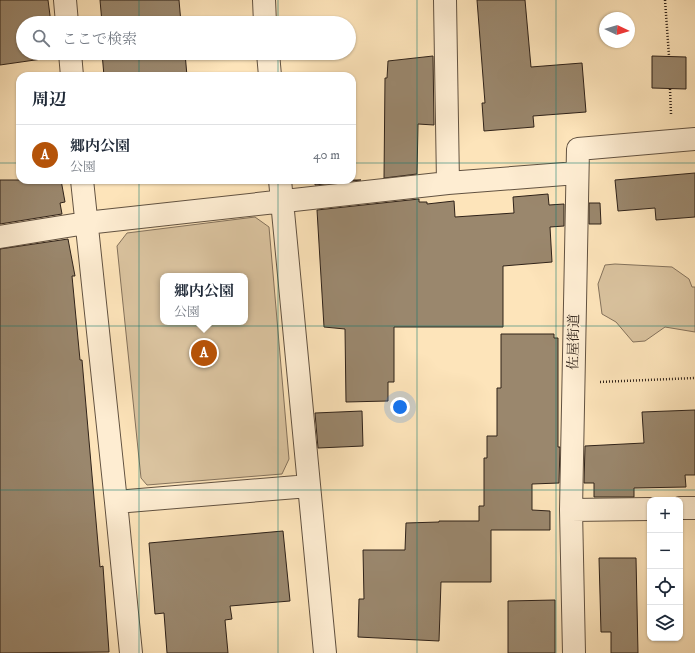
<!DOCTYPE html>
<html lang="ja">
<head>
<meta charset="utf-8">
<style>
	:root { --surface:#fff; --page:#f2f2f3; --text:#1f2937; --muted:#747a83; --line:#e0e1e3; --accent:#b45309 }
	body { margin:0; font-family:"IM FELL DW Pica","Noto Serif JP",serif; background:var(--page); color:var(--text) }
	.controls { position:absolute; right:12px; bottom:12px; display:grid; overflow:hidden; border-radius:8px; box-shadow:0 1px 3px #0004 }
	.controls button { width:36px; height:36px; display:grid; place-items:center; padding:0; border:0; border-bottom:1px solid var(--line); background:var(--surface); color:var(--text); font:20px sans-serif }
	.compass { position:absolute; left:599px; top:12px; width:36px; height:36px; border-radius:50%; background:var(--surface); box-shadow:0 1px 3px #0004; rotate:94deg }
	.you { position:absolute; left:400px; top:407px; width:14px; height:14px; margin:-10px; border:3px solid #fff; border-radius:50%; background:#1a73e8; box-shadow:0 0 0 6px #1a73e833 }
	.badge { display:grid; place-items:center; width:26px; height:26px; border-radius:50%; background:var(--accent); color:#fff; font-size:13px; font-weight:700 }
	.pin { position:absolute; translate:-50% -50%; border:2px solid #fff; box-shadow:0 1px 4px #0006 }
	.popup { position:absolute; left:160px; top:273px; width:88px; height:52px; box-sizing:border-box; display:grid; place-content:center; border-radius:8px; background:var(--surface); filter:drop-shadow(0 1px 3px #0005); font-size:13px; white-space:nowrap; color:var(--muted) }
	.popup b { font-size:15px; color:var(--text) }
	.popup::after { content:''; position:absolute; left:50%; top:100%; margin-left:-8px; border:8px solid transparent; border-top-color:var(--surface) }
	.list { margin:0; padding:0; list-style:none }
	h2 { display:flex; justify-content:space-between; align-items:center; height:52px; margin:0; padding:0 16px; font-size:17px }
	h2 small { font-size:13px; font-weight:400; color:var(--muted) }
	.list li { display:grid; grid-template-columns:26px 1fr auto; gap:12px; align-items:center; box-sizing:border-box; height:60px; padding:0 16px; border-top:1px solid var(--line) }
	.list b { display:block; font-size:15px; white-space:nowrap }
	.list p { margin:0; font-size:13px; white-space:nowrap; color:var(--muted) }
	.list em { font-size:13px; font-style:normal; color:var(--muted) }
	.icon { flex:none; width:22px; height:22px; fill:none; stroke:currentColor; stroke-width:2; stroke-linecap:round; stroke-linejoin:round }
	.map { position:relative; flex:none; width:695px; height:653px; overflow:hidden }
	.search { position:absolute; background:var(--surface); box-shadow:0 1px 3px #0004; left:16px; top:16px; width:340px; height:44px; display:flex; align-items:center; gap:10px; box-sizing:border-box; padding:0 14px; border-radius:22px; color:var(--muted); font-size:15px }
	.panel { position:absolute; background:var(--surface); box-shadow:0 1px 3px #0004; left:16px; top:72px; width:340px; height:112px; border-radius:12px }
	.map>svg:first-child { display:block }
</style>
</head>
<body>
<div class="map">
<svg width="695" height="653" viewBox="0 0 695 653">
	<rect width="100%" height="100%" fill="#fde4ba"/>
	<filter id="stains"><feTurbulence type="fractalNoise" baseFrequency=".005" numOctaves="4"/><feColorMatrix values="0 0 0 0 .2 0 0 0 0 .09 0 0 0 0 .02 0 0 0 .5 -.17"/></filter>
	<radialGradient id="worn" r=".72"><stop offset=".6" stop-color="#630" stop-opacity="0"/><stop offset="1" stop-color="#630" stop-opacity=".3"/></radialGradient>
	<path fill="#dac39f" stroke="#84725c" fill-rule="evenodd" d="M255,217l14,10 20,232 -7,15 -135,11 -6,-7 -24,-232 10,-13zM163,276h82v46h-82z
		M615,264l57,3 17,12 3,8h3v45l-30,-5 -20,14 -12,1 -17,-20 -14,-8 -4,-30 7,-19z"/>
	<path fill="#9a876d" stroke="#2f2219" d="M0,0h48l3,23h-28v30h32l1,4 -56,8z
		M100,0h79l2,23h-79z
		M477,0h48l6,67 51,-4 4,49 -53,4 1,11 -50,4 -2,-28h3z
		M102,53h83l2,23h-83z
		M433,56l1,69 -16,-1 -1,50 -33,4 1,-100h2l1,-17z
		M652,56l34,1v32l-34,-1z
		M695,173v44l-39,3 -1,-12 -37,3 -3,-31z
		M0,180h61l4,22 -5,1 2,11 -62,10z
		M315,180h46l-46,5z
		M548,194l1,11 15,-1v22l-14,1 2,35 -49,4v61h-109v55h-6v19l-42,1 -1,-73 -21,-2 -7,-117 102,-11v3h8v2l27,-3 1,16 59,-4 -1,-16z
		M589,203h11l1,21h-12z
		M68,239l7,37h-3l8,84h2l18,207 3,-1 6,86 -109,1v-404z
		M501,334h53v4h4v109h2l-1,36 -27,1v26l18,1v19h-59v52h-50l-2,59 -81,-4 1,-38h5l-1,-49h42l1,-27 33,-1v-1h40v-15h5v-48h3v-22h10v-48h4z
		M695,410v65h-10l1,12 -52,1v9h-40v-14h-10l1,-37 59,-3 -2,-31z
		M362,411l1,35 -45,2 -3,-35z
		M283,531l7,70 -60,5 2,13 -7,1 3,33h-61l-3,-40 -9,1 -6,-71z
		M599,558h37l2,95h-27v-21h-10z
		M555,600v53h-47v-52z"/>
	<g fill="none" stroke-linecap="round" stroke-linejoin="round">
		<g stroke="#625241" stroke-width="24">
			<path id="minor" d="M65,0l2,23
				M264,0l1,23
				M445,0l3,183
				M70,53l2,23
				M268,53l2,23
				M82,180l34,322 15,151
				M280,180l45,473
				M0,237l86,-14 362,-40 129,-10
				M116,502l193,-16
				M680,508h15
				M571,510l79,-1
				M574,653l-3,-143 7,-361 117,-10"/>
		</g>
		<path stroke="#2f2219" stroke-width="2.5" stroke-dasharray="1 2" stroke-linecap="butt" d="M665,0l4,56
			M670,89l1,25
			M600,382l95,-4"/>
		<use href="#minor" stroke="#feedd2" stroke-width="22"/>
	</g>
	<path fill="none" stroke="#0f766e" stroke-width="1" stroke-opacity="0.55" d="M139,0v23M278,0v23M417,0v653M556,0v653M139,53v23M278,53v23M0,163h20M352,163h343M139,180v473M278,180v473M0,326h695M0,490h695"/>
	<g text-anchor="middle" dominant-baseline="central" stroke-width="3" stroke-linejoin="round" paint-order="stroke">
		<g font-size="14" fill="#2f2219" stroke="#feedd2">
			<text transform="translate(574 342) rotate(-89)">佐屋街道</text>
		</g>
	</g>
	<rect width="100%" height="100%" filter="url(#stains)"/>
	<rect width="100%" height="100%" fill="url(#worn)"/>
</svg>
<div class="controls">
<button>+</button>
<button>−</button>
<button><svg class="icon" aria-label="locate" viewBox="0 0 24 24"><circle cx="12" cy="12" r="6"/><path d="M12 2v4M12 18v4M2 12h4M18 12h4"/></svg></button>
<button><svg class="icon" aria-label="layers" viewBox="0 0 24 24"><path d="M12 4l9 5-9 5-9-5zM3 14l9 5 9-5"/></svg></button>
</div>
<svg class="compass" viewBox="-18 -18 36 36"><path d="M0-13l5 13h-10z" fill="#e53935"/><path d="M0 13l5-13h-10z" fill="#747a83"/></svg>
<div class="you"></div>
<div class="pin badge" style="left:204px;top:353px">A</div>
<div class="popup"><b>郷内公園</b>公園</div>
<div class="search"><svg class="icon" aria-label="search" viewBox="0 0 24 24"><circle cx="10" cy="10" r="6"/><path d="M15 15l6 6"/></svg>ここで検索</div>
<section class="panel">
<h2>周辺<small></small></h2>
<ul class="list">
<li><span class="badge">A</span><div><b>郷内公園</b><p>公園</p></div><em>40 m</em></li>
</ul>
</section>
</div>
</body>
</html>
